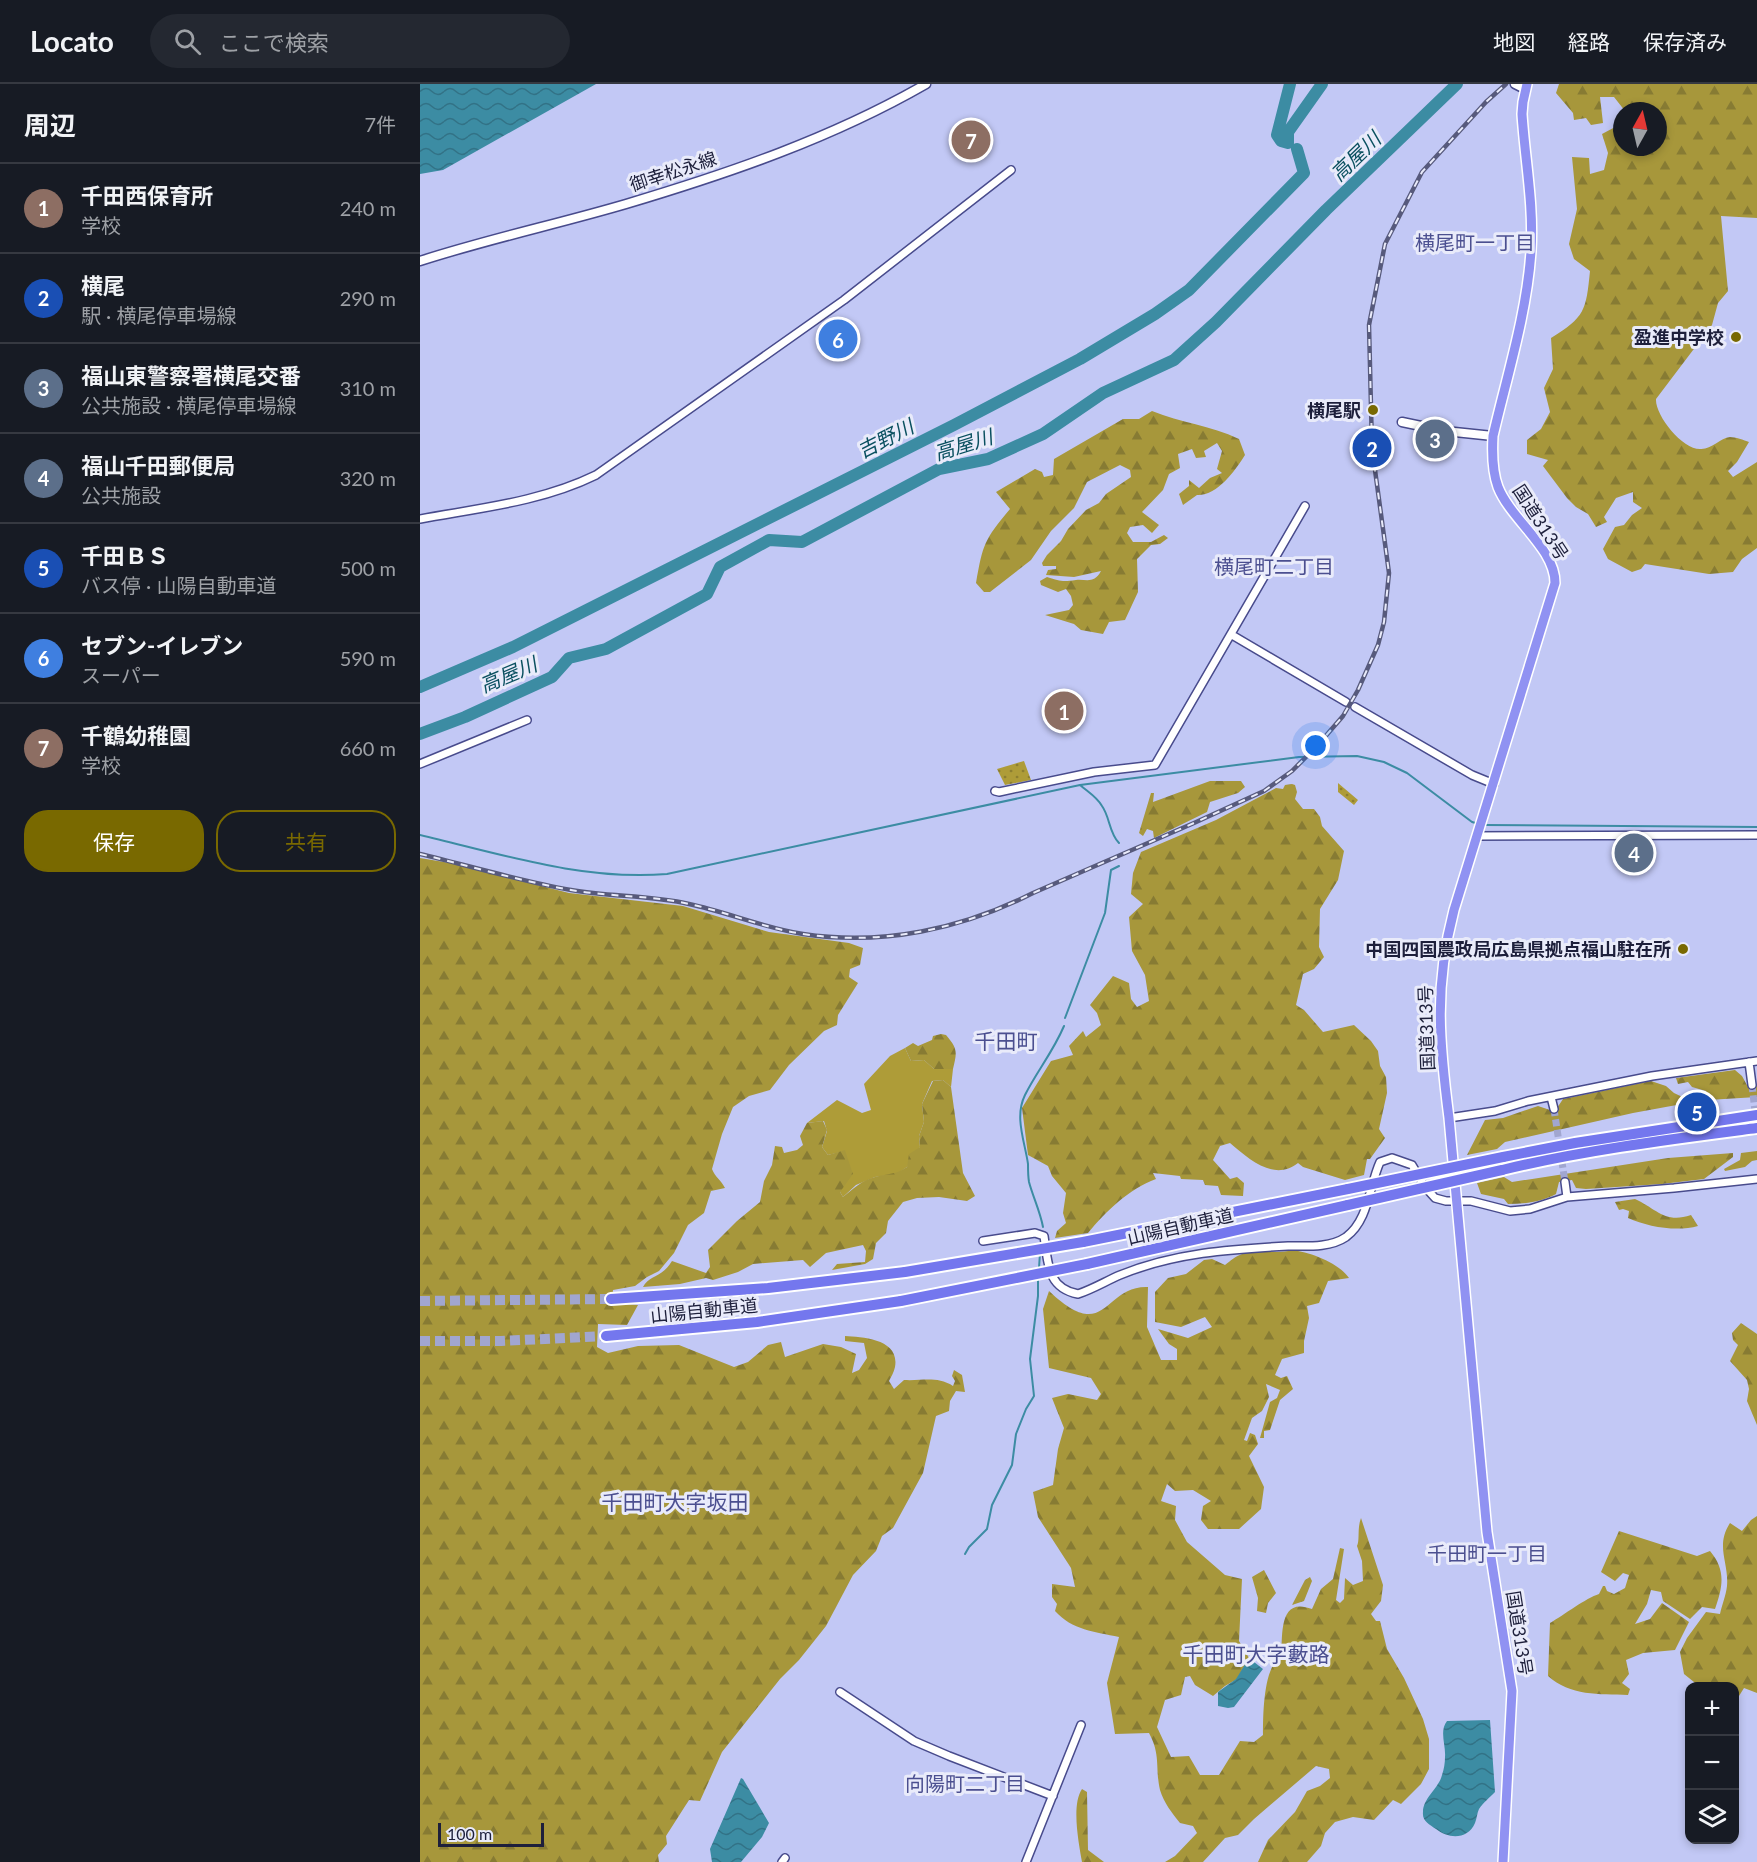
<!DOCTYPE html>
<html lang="ja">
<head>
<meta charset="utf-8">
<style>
	:root { --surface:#171b24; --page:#242831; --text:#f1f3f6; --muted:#9ea1a6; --line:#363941; --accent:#796900 }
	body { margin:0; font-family:Lato,"Noto Sans JP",sans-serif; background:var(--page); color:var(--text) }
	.controls { position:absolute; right:18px; bottom:18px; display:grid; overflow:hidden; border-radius:12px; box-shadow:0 3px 9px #0003 }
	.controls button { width:54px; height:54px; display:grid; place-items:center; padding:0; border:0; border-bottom:2px solid var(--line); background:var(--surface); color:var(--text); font:30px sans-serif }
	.compass { position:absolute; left:1193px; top:18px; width:54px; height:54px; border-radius:50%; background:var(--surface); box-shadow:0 3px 9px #0003; rotate:8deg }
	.scale { position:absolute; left:18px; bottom:15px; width:106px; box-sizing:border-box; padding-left:6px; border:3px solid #1d1f3b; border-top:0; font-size:16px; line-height:21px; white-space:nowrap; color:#1d1f3b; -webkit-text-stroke:4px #e9ebfa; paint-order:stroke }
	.you { position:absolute; left:896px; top:662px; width:21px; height:21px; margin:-15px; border:4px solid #fff; border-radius:50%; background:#1a73e8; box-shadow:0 0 0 9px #1a73e833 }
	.badge { display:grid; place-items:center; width:39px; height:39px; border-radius:50%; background:var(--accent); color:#fff; font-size:20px; font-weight:700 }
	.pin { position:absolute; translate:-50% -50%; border:3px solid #fff; box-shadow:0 2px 6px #0006 }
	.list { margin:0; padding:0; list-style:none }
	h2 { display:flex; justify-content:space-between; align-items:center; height:78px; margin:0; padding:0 24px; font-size:26px }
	h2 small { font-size:20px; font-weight:400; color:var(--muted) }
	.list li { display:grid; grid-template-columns:39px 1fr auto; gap:18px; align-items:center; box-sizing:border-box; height:90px; padding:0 24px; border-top:2px solid var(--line) }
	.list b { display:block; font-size:22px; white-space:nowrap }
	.list p { margin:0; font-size:20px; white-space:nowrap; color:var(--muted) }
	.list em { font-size:20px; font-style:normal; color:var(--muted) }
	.actions { display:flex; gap:12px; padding:18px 24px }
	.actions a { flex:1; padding:14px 0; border:2px solid var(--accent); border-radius:24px; text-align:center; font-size:21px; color:var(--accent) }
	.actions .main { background:var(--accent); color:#fff }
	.icon { flex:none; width:33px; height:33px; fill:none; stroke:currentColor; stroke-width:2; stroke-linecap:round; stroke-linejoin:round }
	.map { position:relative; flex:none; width:1337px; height:1778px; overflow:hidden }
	header { display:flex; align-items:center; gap:36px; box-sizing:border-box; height:84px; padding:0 30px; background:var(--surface); border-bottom:2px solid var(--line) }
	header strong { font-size:28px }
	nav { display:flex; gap:33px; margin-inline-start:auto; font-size:21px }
	.search { width:420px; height:54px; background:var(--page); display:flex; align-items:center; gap:15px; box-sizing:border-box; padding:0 21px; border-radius:33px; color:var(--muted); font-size:22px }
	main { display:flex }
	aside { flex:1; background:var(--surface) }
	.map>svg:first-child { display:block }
</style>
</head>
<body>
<header>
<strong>Locato</strong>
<div class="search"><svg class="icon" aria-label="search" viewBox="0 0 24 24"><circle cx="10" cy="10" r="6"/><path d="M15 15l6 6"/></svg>ここで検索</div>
<nav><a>地図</a><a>経路</a><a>保存済み</a></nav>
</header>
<main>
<aside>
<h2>周辺<small>7件</small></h2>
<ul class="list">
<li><span class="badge" style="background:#8d6e63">1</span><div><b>千田西保育所</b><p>学校</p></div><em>240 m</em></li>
<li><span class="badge" style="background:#1a4fb4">2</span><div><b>横尾</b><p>駅 · 横尾停車場線</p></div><em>290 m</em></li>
<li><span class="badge" style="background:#5c6f8a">3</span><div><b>福山東警察署横尾交番</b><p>公共施設 · 横尾停車場線</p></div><em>310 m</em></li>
<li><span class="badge" style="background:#5c6f8a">4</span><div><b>福山千田郵便局</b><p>公共施設</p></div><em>320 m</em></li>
<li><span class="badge" style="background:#1a4fb4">5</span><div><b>千田ＢＳ</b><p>バス停 · 山陽自動車道</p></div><em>500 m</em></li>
<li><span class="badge" style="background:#3f7fe0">6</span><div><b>セブン-イレブン</b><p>スーパー</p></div><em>590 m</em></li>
<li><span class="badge" style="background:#8d6e63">7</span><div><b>千鶴幼稚園</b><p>学校</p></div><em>660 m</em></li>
</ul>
<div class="actions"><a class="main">保存</a><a>共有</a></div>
</aside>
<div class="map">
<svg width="1337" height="1778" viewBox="0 0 1337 1778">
	<defs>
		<pattern id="forest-firs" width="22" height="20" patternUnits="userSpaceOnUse" patternTransform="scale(1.5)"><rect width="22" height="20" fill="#a7973b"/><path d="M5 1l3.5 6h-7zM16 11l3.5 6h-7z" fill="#877b33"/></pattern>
		<pattern id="park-dots" width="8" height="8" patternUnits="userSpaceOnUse" patternTransform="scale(1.5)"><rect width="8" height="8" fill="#ae9c38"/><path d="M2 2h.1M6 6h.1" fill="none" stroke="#8d7f30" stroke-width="1.8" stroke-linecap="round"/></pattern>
		<pattern id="water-waves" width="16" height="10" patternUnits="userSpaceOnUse" patternTransform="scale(1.5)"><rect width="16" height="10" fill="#3c8ca3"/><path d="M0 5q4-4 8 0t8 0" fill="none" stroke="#327286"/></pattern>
	</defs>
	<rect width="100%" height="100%" fill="#c2c8f5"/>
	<path fill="#ae9c38" d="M485,964l6,13 13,-1 10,9h19l-2,18 -8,-7 -11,1 -10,23 2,18 -5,14 1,11 -13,20 -10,7 -22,3 -19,8 -13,12 -3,-5 5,-41 -17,4 -6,-8 5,-16 -3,-10 -17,2 30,-23 25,13 9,-3 -7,-26 26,-28z"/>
	<path fill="url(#forest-firs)" d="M1139,0h198v134l-36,-2 7,75 -10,12 -6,22 -56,74c-1,16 26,50 44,50 11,1 20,-11 30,-12 5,0 14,3 19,5l-12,20 -9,9 5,6 24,-15v86l-15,11 -9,13 -24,2 -64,-10 -4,5 -9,3 -24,-13 -5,-10 12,-22 9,-2 8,-10 10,-7 -9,-6v-10l-17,6 -12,19 3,5 -11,5 -8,-13 -12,-7 -9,-9 -24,-32 5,-6 -21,-6v-14l14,-11 9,-17 -6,-24 9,-19 -2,-31c34,-21 35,-27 39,-67l-16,-12 -5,-15 8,-35 -5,-52 17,1 1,16 14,-4 4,-17 -6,-19 15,-8v-7h5v28h36v-36h-33l-11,-14h-14l3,26 -12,2 -5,-7 -12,2 -1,-7 -17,-20z
		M732,327c29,12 58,14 87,28l6,16c-10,16 -28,41 -48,40l-14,10 -4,-11 10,-8v-6l10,8 11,-10 12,-5 -5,-4 5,-18 -5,-8 -13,8 2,6 -10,1 -4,-9 -14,5 2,14 -11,6 -6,16 -21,22 17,13 -7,8 -9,-8 -13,2 -3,6 6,9h18l13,-7 4,3 -8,6 -9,1 -14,14 1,33 -13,28 -16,2 -6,12 -22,-4 -7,-6 -29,-9 24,-5 4,-5 -2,-9 -5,-7 -8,3 -17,-7 -1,-4 7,-4c13,4 15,5 29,3 11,-1 18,4 25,-9l-27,6 -28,-2 2,-5 8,-1v-3h-13l-1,-3 5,-8 14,-14 7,-12 18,-19 13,-7 7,-9 25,-17 -1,-7 -10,-5 -33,17 -13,26 -23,23 -20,29 -41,32h-6l-8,-9c7,-39 8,-43 34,-74l-14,-17 39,-23 7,3 2,5 9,-2 1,-16 69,-40h16z
		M790,697h31l4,6 -7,6 -28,9 -3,10 -53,26 -1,-7 -6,-2 -4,7 -4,-3 12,-40h3l-1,9z
		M872,700l3,1 2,7 -2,7 8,10h11l6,8 2,9 22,25 -6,29 -18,29 -1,38 5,10 -10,12 -11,5 -7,31 8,5 19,22 31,-7 17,16 7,10 2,15 6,11 1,16 -8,36 6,9 -15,21h-3l-3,16 -19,5 -42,-13 -5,-4c-24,19 -49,-4 -68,-20l-10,3 -7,14 17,19 7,-2 7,6 -1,13 -22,-1 -3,-9 -13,-1 -2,-5 -22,-1 -1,-3 -27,-3 3,6c-27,10 -50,32 -68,54l-33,5 2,-7 9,-8 -3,-10 3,-20 -14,-17 -4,-10 -20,-11 -6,-47 29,-47 22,-6 -4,-9 14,-15 3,6 15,-12 -4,-12 -7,-8 23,-29 16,7 2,16 6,8 12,-6 -4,-26 -13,-24 -3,-34 14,-13 -12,-10 2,-21 8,-21 75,-32 60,-32 7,1 2,-4z
		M0,774l30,5 119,30 114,13 86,26 80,11 14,5 -3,17 -10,4 -1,8 9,6 -20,32 -1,10 -13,6 -35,34 -19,25 -21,6 -16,11 -11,27 -10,35c3,8 9,11 13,19l-14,3 -7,22 -16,12 -14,28 -15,18 -12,6 -12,9 -22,4 -1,13 26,2 -11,20 -29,-1 -1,23 11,6 30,-7 41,-1 55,22 14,-5 20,-17 13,-3 4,15 38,-13 18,3 15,7 -4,19 7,-3 8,-12 -3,-15 -19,-2v-5c18,1 55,3 50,31 -1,5 -4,10 -6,14l5,8 10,-9c19,1 33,-4 49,6l2,-5 -3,-5 2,-6 8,5 3,17 -9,-1 -6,10 -1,10 -13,5 -13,57 -30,55 -11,8 -6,15 -23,24 -27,51 -27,34 -19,19 -58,73 -22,49 -11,-1 -23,36 1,8 -9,11 1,7h-239z
		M521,950l5,1c12,14 11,17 7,34h-19l-10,-9 -13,1 -6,-13 8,-5 5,3 14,-6 1,-4z
		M1315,986l7,6 6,11 9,-2v12l-49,3 -2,-9 -14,-4 -4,-5 -10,2 -2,-6z
		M523,996l8,7 12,86 12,23 -8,5 -28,-4 -22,1 -14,4 -15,19 -2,12 -10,10 -3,16 -8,5 -33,6 5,-6 28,-2 1,-11 -3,-6 -37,8 -16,14 -7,-7 -50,4 -15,8 -25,8 -7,-2 -26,6 -37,3c6,-12 19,-9 29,-26l34,12 4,-6 -2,-17 29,-29 23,-19 4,-21 8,-16 3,-19 7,1 2,6 13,-3 6,-5 -3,-9 7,-13 16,-2 4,9 -5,17 6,8 17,-5 8,24 -13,18 3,5c10,-8 19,-17 32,-20 14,-4 20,-2 32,-10l2,-13 11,-7 -1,-11 5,-14 -2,-18 11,-23z
		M1231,997l15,5 8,7 19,9 -60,11 -128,29 -8,7 -30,6 18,-35 18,-2 35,-12 12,4 7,-2 6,-9z
		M1337,1067v9l-5,1 -7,6 -20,4 -1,-2 16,-9 1,-7z
		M1313,1069v4l-29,22 -42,5 -76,5 -10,-1 -4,-8 -13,2 -3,12c-15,8 -32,10 -48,10l-4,-5 -23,-5 -4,-11 27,-6 8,5 156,-24z
		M1215,1115c22,10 30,25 56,16l7,11c-21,6 -50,1 -70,-8l1,-7 -6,-2 -4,1 -4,-8z
		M872,1166c18,2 47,13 57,28l-21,3 -9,22 -12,3 2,12 -5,23v12l-22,6 -7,16 6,3 6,-2 6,13 -13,11 -10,30 -6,1v7h-4l10,-36 7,-4 3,-8 -14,-6 3,13 -7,14 -10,7 -8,22 3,1 3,-8 5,2 3,9 -9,12 15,31 -3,22 -22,20h-31l-7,-9 2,-14 8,-5 -18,-11 -18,1 -8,-7 -6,17 15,5 -1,14 12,22 38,33 17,4 -3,62 10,17 -12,21 -12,7 -12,10 -18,-11 -5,-9 -5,1 -4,18 -16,5 -8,27 14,30 18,-1 11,19h19l21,-34 14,1 9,-7c0,-18 0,-69 18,-78 2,-22 -3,-61 31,-48l9,-20 12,-10 7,-31 4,1 -8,51 4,3 4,-4 1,-21 8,7 10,-4 -1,-20 -5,-15c3,-6 0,-18 4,-28l22,67 -2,16 -10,13 5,7h4l7,28 17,29 19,41 6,20v30l-8,15 -20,20 -8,-4 -19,20 -21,-3 -18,5 -10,11 -4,13 -14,16h-49l10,-22 27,-28 12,-21 13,-5 10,-8 -1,-9 -13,-3 -62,53 -16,16 -13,3 -22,24h-38l10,-6 22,-23 -4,-7 -13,-3c-8,-10 -16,-20 -20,-33 -5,-22 1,-35 -11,-57l-34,1 -8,-51 12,-46c-24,-5 -47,-7 -64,-26l2,-7 -5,-7v-13l23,3 -4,-19 -33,-51 -5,-25 20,-7 5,-36 6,-21 -12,-30 16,-4 29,6 4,-6 -10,-16 -42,-10 -6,-59 6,-18c58,55 54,-6 99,-4l-1,40 14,33h16v-11l-8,-5 -11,-15 30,9 24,-11 -7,-10 -24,10 -26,-5v-30l13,-14 18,-4 18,-14 8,-1 13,6c5,-4 11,-9 17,-11 14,-6 34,1 50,-4z
		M1321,1239l16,11v91l-10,-24 2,-12 -2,-9 -17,-19 8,-16 -5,-5 -1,-7z
		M1337,1432v177l-13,-5 -5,8 -4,-3 -1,-7h-35l-15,-12 -4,-22 7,-14 19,-26 14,2c2,-9 6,-19 7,-28 2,-24 -12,-40 3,-63l12,8 9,-11z
		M1199,1447l78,25 13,-5c16,19 13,35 5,58l-13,-2 -12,12 -27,-18 -2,-9 -10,-2 -4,14 -12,20 15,-5 12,-16 27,19 -14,28 -32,3 -17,7 3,14 -7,9 8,6 -2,6c-29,-1 -58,1 -80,-19l2,-53c14,-8 36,-25 49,-29l4,-8h2l2,5 7,3 11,-6 4,-13 -6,-2 -8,8 -14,-9z
		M844,1486l12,23 -8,10 -2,10 -9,-2 1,-13 -6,-21z
		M890,1493l2,4 -8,20 -12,4 13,-25z
		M662,1705l5,3 1,58 16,12h7h-29c-3,-18 -11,-57 0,-73z"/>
	<path fill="url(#park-dots)" d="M604,677l7,19 -26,5 -8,-16z
		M918,699l20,17 -4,5 -16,-13z"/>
	<path fill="url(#water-waves)" d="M0,0h176l-153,86 -23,4z
		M829,1574l14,11 -29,38 -6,1 -10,-2v-14l18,-13z
		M1070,1636l5,72c-5,5 -12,11 -16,17 -2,4 -2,9 -4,14 -7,17 -27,16 -39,6 -7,-5 -14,-8 -13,-17 0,-14 16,-24 19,-37 2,-6 3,-12 3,-18 1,-12 -6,-26 2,-36z
		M321,1694l2,1 26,44 -7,14 -21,25h-29l-2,-13z"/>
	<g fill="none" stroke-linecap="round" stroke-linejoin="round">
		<path stroke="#3c8ca3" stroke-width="2" d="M660,701c8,7 17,12 22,21 8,11 7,27 17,37
			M1064,741l273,2
			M0,751c81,19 163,46 247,39l413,-89 219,-28 58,-1 27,6 23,11 65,49 7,2
			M645,934l40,-105 6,-43 8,-4
			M623,1143c-3,-16 -10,-30 -14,-45 -1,-6 -1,-12 -1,-18 -3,-22 -14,-47 -3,-69 12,-24 28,-43 39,-69
			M619,1184l1,-15
			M545,1470l4,-7 18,-18 5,-24 20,-40 4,-31 10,-25 8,-13 -4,-37 8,-63v-19"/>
		<path stroke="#3c8ca3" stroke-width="12" d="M870,0l-13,51 4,6 7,2v-11l34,-48
			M0,603l93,-40 441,-222 126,-66 75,-45 34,-24 115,-117 -7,-24
			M0,650l45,-17 87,-40 17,-19 37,-9 101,-55 13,-27 49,-27 33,2 137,-73 49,-10 55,-25 60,-41 71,-33 42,-38 110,-112 131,-126"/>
		<path stroke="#a1a6d0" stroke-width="7" stroke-dasharray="7 3.5" stroke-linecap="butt" d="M1332,1001l5,44
			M1134,1025l11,73"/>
		<path stroke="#a1a6d0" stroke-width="10" stroke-dasharray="10 5" stroke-linecap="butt" d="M0,1217l191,-2
			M0,1257h81l105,-5"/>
		<g stroke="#484b8c" stroke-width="10">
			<path id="tertiary" d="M0,435c59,-11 121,-17 176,-44l248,-175 167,-130
				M812,551l114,67
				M935,623l117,68 22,9
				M0,680l107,-44
				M575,707l4,1 95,-20 61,-7 150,-259
				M1057,752l280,-1
				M1329,978l3,23
				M1131,1013l3,12
				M1029,1034l46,-7 33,-10 124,-25 105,-15
				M1145,1098l2,15
				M563,1157l52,-8 9,3c4,27 3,52 34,58 15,-5 28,-13 42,-19 53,-22 111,-26 168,-29 18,0 42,2 58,-9 23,-17 23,-51 34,-75l12,-4 20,7 13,22 10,11 11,3h25l39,10 20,-2 37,-12 107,-9 83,-9
				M420,1608l74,49 35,15 104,40
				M362,1778l3,-4
				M606,1778l55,-137"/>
		</g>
		<g stroke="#484b8c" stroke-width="11">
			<path id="secondary" d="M1095,0l10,5
				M0,177c68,-22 138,-37 206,-57 104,-31 206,-66 300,-120
				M982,338l43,9 48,5"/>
		</g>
		<g stroke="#fff" stroke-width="12">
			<path id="trunk" d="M1083,1778l9,-171 -25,-159 -38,-414c-10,-77 -15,-132 5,-208l101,-327c0,-35 -44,-63 -57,-96 -6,-16 -6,-33 -5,-51 14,-60 34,-123 38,-185 3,-46 -6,-91 -9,-137l1,-12 4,-18"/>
		</g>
		<g stroke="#fff" stroke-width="14">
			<path id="motorway" d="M1083,1073l72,-14 182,-28
				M1082,1086c82,-20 171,-31 255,-42
				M663,1158l265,-53
				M667,1180l261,-59
				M191,1215l157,-11 137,-16
				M186,1252l151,-14 144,-21"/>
		</g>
		<use href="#tertiary" stroke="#fff" stroke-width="7"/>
		<use href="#secondary" stroke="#fff" stroke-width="8"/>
		<use href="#trunk" stroke="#9092f2" stroke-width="9"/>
		<use href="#motorway" stroke="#7477ee" stroke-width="10"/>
		<g stroke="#575a7c" stroke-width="4.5">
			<path id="rail" d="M0,770c50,12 100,27 151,36 39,7 79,5 118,14 38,8 75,24 114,30 80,12 159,-5 230,-41l161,-70 70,-32 28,-20 25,-25 26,-30 15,-26 20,-45 6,-23 5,-49 -17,-125 -3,-123 16,-81 37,-72 64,-70 20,-18"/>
		</g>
		<use href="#rail" stroke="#e9ebfa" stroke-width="2" stroke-dasharray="7" stroke-linecap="butt"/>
		<g stroke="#fff" stroke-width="14" stroke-linecap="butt">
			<path id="motorway-bridge" d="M928,1105l155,-32
				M928,1121l154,-35
				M485,1188l178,-30
				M481,1217l186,-37"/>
		</g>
		<use href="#motorway-bridge" stroke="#7477ee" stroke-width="10"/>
	</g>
	<g fill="#796900" stroke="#e9ebfa" stroke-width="2">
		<circle cx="1316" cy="253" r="6"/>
		<circle cx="953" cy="326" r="6"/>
		<circle cx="1263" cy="865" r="6"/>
	</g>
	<g text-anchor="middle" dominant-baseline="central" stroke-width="6" stroke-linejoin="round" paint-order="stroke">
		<g font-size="18" fill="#1d1f3b" stroke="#e9ebfa">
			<text transform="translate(253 87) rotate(-18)">御幸松永線</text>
			<text transform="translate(1121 438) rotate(57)">国道313号</text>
			<text transform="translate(1006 944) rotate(-92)">国道313号</text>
			<text transform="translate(760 1142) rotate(-13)">山陽自動車道</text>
			<text transform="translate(284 1226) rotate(-6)">山陽自動車道</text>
			<text transform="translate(1100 1549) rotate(81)">国道313号</text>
		</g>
		<g font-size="18" font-weight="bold" fill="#1d1f3b" stroke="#e9ebfa" text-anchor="end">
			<text x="1304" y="253">盈進中学校</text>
			<text x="941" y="326">横尾駅</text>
			<text x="1251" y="865">中国四国農政局広島県拠点福山駐在所</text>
		</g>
		<g font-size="20" font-style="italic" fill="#0a5060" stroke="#e9ebfa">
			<text transform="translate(935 72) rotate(-44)">高屋川</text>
			<text transform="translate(465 354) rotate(-27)">吉野川</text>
			<text transform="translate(543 360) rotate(-17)">高屋川</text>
			<text transform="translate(88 590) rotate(-23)">高屋川</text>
		</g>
		<g font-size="20" fill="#4b4f90" stroke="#e9ebfa">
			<text x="1055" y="158">横尾町一丁目</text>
			<text x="854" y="482">横尾町二丁目</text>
			<text x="1067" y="1469">千田町一丁目</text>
			<text x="545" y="1699">向陽町二丁目</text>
		</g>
		<g font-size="21" fill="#4b4f90" stroke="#e9ebfa">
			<text x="586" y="956">千田町</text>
			<text x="255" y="1417">千田町大字坂田</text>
			<text x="836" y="1569">千田町大字藪路</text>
		</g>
	</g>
</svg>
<div class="controls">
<button>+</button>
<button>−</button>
<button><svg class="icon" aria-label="layers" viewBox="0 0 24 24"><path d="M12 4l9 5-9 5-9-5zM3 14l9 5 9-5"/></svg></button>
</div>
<svg class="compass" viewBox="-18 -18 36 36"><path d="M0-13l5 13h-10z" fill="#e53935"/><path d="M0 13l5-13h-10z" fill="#9ea1a6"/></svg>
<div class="scale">100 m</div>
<div class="you"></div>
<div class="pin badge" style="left:644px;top:627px;background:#8d6e63">1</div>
<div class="pin badge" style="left:952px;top:364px;background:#1a4fb4">2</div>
<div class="pin badge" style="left:1015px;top:355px;background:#5c6f8a">3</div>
<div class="pin badge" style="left:1214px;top:769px;background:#5c6f8a">4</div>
<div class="pin badge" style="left:1277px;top:1028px;background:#1a4fb4">5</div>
<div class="pin badge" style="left:418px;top:255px;background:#3f7fe0">6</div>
<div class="pin badge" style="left:551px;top:56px;background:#8d6e63">7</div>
</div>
</main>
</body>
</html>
